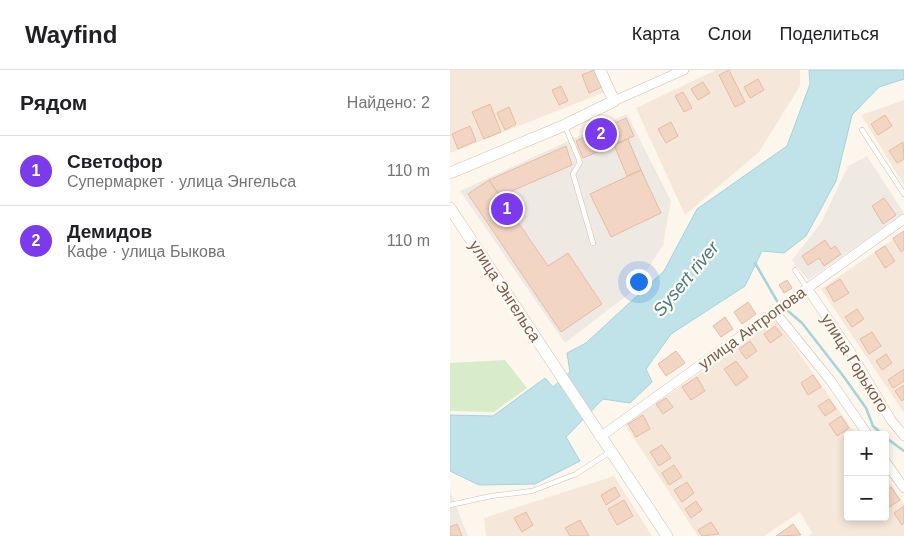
<!DOCTYPE html>
<html lang="ru">
<head>
<meta charset="utf-8">
<style>
	:root { --surface:#fff; --page:#f6f6f6; --text:#202124; --muted:#757577; --line:#e0e0e0; --accent:#7c3aed }
	body { margin:0; font-family:Arial,sans-serif; background:var(--page); color:var(--text) }
	.controls { position:absolute; right:15px; bottom:15px; display:grid; overflow:hidden; border-radius:5px; box-shadow:0 2px 8px #0003 }
	.controls button { width:45px; height:45px; display:grid; place-items:center; padding:0; border:0; border-bottom:1px solid var(--line); background:var(--surface); color:var(--text); font:25px sans-serif }
	.you { position:absolute; left:188px; top:211px; width:18px; height:18px; margin:-12px; border:4px solid #fff; border-radius:50%; background:#1a73e8; box-shadow:0 0 0 8px #1a73e833 }
	.badge { display:grid; place-items:center; width:32px; height:32px; border-radius:50%; background:var(--accent); color:#fff; font-size:16px; font-weight:700 }
	.pin { position:absolute; translate:-50% -50%; border:2px solid #fff; box-shadow:0 1px 5px #0006 }
	.list { margin:0; padding:0; list-style:none }
	h2 { display:flex; justify-content:space-between; align-items:center; height:65px; margin:0; padding:0 20px; font-size:21px }
	h2 small { font-size:16px; font-weight:400; color:var(--muted) }
	.list li { display:grid; grid-template-columns:32px 1fr auto; gap:15px; align-items:center; box-sizing:border-box; height:70px; padding:0 20px; border-top:1px solid var(--line) }
	.list b { display:block; font-size:19px; white-space:nowrap }
	.list p { margin:0; font-size:16px; white-space:nowrap; color:var(--muted) }
	.list em { font-size:16px; font-style:normal; color:var(--muted) }
	.map { position:relative; flex:none; width:454px; height:466px; overflow:hidden }
	header { display:flex; align-items:center; gap:30px; box-sizing:border-box; height:70px; padding:0 25px; background:var(--surface); border-bottom:1px solid var(--line) }
	header strong { font-size:24px }
	nav { display:flex; gap:28px; margin-inline-start:auto; font-size:18px }
	main { display:flex }
	aside { flex:1; background:var(--surface) }
	.map>svg:first-child { display:block }
</style>
</head>
<body>
<header>
<strong>Wayfind</strong>
<nav><a>Карта</a><a>Слои</a><a>Поделиться</a></nav>
</header>
<main>
<aside>
<h2>Рядом<small>Найдено: 2</small></h2>
<ul class="list">
<li><span class="badge">1</span><div><b>Светофор</b><p>Супермаркет · улица Энгельса</p></div><em>110 m</em></li>
<li><span class="badge">2</span><div><b>Демидов</b><p>Кафе · улица Быкова</p></div><em>110 m</em></li>
</ul>
</aside>
<div class="map">
<svg width="454" height="466" viewBox="0 0 454 466">
	<rect width="100%" height="100%" fill="#fdf6ec"/>
	<path fill="#f5e8da" d="M0,0h145l10,22 -155,61z
		M266,0h84v16l-41,66 -74,63 -49,-107z
		M454,30v85l-43,-70z
		M454,162v181l-83,-124z
		M326,250l80,115h-8v82h37v-41l19,28v32h-96l4,-3 -12,-21 -36,24h-66l-73,-111z
		M164,406l38,60h-166l-2,-18z"/>
	<path fill="#efe9e4" d="M177,44l44,87 -8,44 -29,45 -69,53 -105,-152z
		M417,86l37,57 -96,67 -16,-20 29,-37 27,-57z
		M0,421l18,45h-18z"/>
	<path fill="#d8ecc9" d="M55,290l22,28 -33,24 -44,-1v-48z"/>
	<path fill="#bfe3e8" stroke="#a5d3da" d="M359,0h95v9l-25,8 -27,28 -16,66 -30,55 -22,17 -22,-2 -17,35 -74,48 -25,35 6,13 -22,21 -27,-4 -37,38 14,24 -45,23 -56,1 -29,-14v-56l43,1 52,-38 8,9 17,-15 -3,-19 19,-10 78,-72 33,-62 90,-63 23,-62z"/>
	<g fill="none" stroke-linecap="round" stroke-linejoin="round">
		<path stroke="#a5d3da" stroke-width="2.5" d="M305,193l22,38
			M338,241l14,12 42,54 22,31 7,18 10,9
			M435,367l19,14"/>
	</g>
	<path fill="#f3d5c3" stroke="#e6bba3" d="M144,0l8,17 -13,6 -7,-18z
		M279,0l16,32 -10,5 -16,-32z
		M308,9l6,11 -14,8 -6,-11z
		M253,12l7,11 -12,7 -7,-11z
		M111,16l7,15 -9,4 -7,-15z
		M233,22l9,16 -8,4 -9,-16z
		M40,34l11,28 -17,7 -12,-27z
		M59,37l7,17 -11,6 -8,-17z
		M435,45l7,11 -14,9 -7,-11z
		M176,48l8,18 -51,22 -7,-17z
		M221,52l7,14 -12,7 -8,-14z
		M20,56l6,15 -18,8 -6,-15z
		M178,69l13,31 -14,6 -13,-31z
		M453,72l1,17 -7,4 -8,-12z
		M116,76l6,19 -72,31 -11,-16z
		M191,100l20,43 -50,24 -21,-43z
		M39,110l59,86 20,-13 34,51 -41,28 -93,-138z
		M434,128l12,17 -13,9 -11,-18z
		M454,161v19l-3,2 -8,-14z
		M375,170l6,9 4,-3 6,8 -17,12 -5,-8 -11,7 -6,-9z
		M435,176l10,15 -10,7 -10,-16z
		M390,209l9,14 -15,9 -8,-14z
		M337,210l5,8 -8,5 -5,-8z
		M298,232l8,12 -14,10 -8,-12z
		M407,239l7,10 -12,8 -7,-10z
		M275,247l8,12 -12,8 -8,-11z
		M325,256l7,9 -12,8 -6,-9z
		M422,262l9,14 -12,8 -9,-15z
		M300,271l7,10 -11,8 -7,-10z
		M226,281l9,12 -19,13 -8,-12z
		M436,284l6,9 -10,7 -6,-9z
		M286,291l12,16 -12,9 -12,-17z
		M454,299v12l-11,7 -5,-8z
		M363,305l8,12 -13,8 -7,-12z
		M247,307l8,14 -14,9 -9,-13z
		M454,315v14l-2,2 -7,-10z
		M216,328l7,9 -10,7 -7,-10z
		M379,329l7,10 -11,7 -7,-10z
		M193,345l7,14 -14,8 -8,-13z
		M391,346l8,12 -12,8 -8,-12z
		M212,375l9,13 -12,8 -9,-14z
		M224,395l8,12 -13,8 -7,-12z
		M237,412l7,11 -12,9 -8,-12z
		M165,417l5,9 -14,9 -5,-10z
		M441,417l9,13 -15,10v-18z
		M174,430l9,16 -16,9 -9,-16z
		M246,431l6,9 -11,8 -6,-9z
		M454,436v17l-2,2 -8,-12z
		M76,442l7,13 -11,7 -8,-14z
		M130,450l9,16h-19l-5,-8z
		M261,452l8,12 -17,2 -4,-6z
		M7,454l5,12h-12v-9z
		M343,454l8,11 -25,1z"/>
	<g fill="none" stroke-linecap="round" stroke-linejoin="round">
		<g stroke="#d1beb0" stroke-width="5.5">
			<path id="service" d="M115,56l15,36 -7,12 20,69
				M412,60l42,64
				M345,200l12,18
				M0,435l41,-9 41,-5 44,-17 34,-22"/>
		</g>
		<g stroke="#d1beb0" stroke-width="10">
			<path id="minor" d="M164,31l70,-31
				M357,218l43,63 41,69 13,16
				M325,242l55,68 38,55
				M150,367l304,-218
				M435,391l19,27"/>
		</g>
		<g stroke="#d1beb0" stroke-width="12">
			<path id="tertiary" d="M0,103l115,-48 49,-24 -14,-31
				M0,138l217,328"/>
		</g>
		<use href="#service" stroke="#fff" stroke-width="4.5"/>
		<use href="#minor" stroke="#fff" stroke-width="9"/>
		<use href="#tertiary" stroke="#fff" stroke-width="11"/>
	</g>
	<g text-anchor="middle" dominant-baseline="central" stroke-width="4.5" stroke-linejoin="round" paint-order="stroke">
		<g font-size="16" fill="#7a5c4d" stroke="#fffaf3">
			<text transform="translate(55 221) rotate(57)">улица Энгельса</text>
			<text transform="translate(302 258) rotate(-36)">улица Антропова</text>
			<text transform="translate(405 293) rotate(58)">улица Горького</text>
		</g>
		<g font-size="18" font-style="italic" fill="#437c86" stroke="#fffaf3">
			<text transform="translate(236 209) rotate(-50)">Sysert river</text>
		</g>
	</g>
</svg>
<div class="controls">
<button>+</button>
<button>−</button>
</div>
<div class="you"></div>
<div class="pin badge" style="left:57px;top:139px">1</div>
<div class="pin badge" style="left:151px;top:64px">2</div>
</div>
</main>
</body>
</html>
